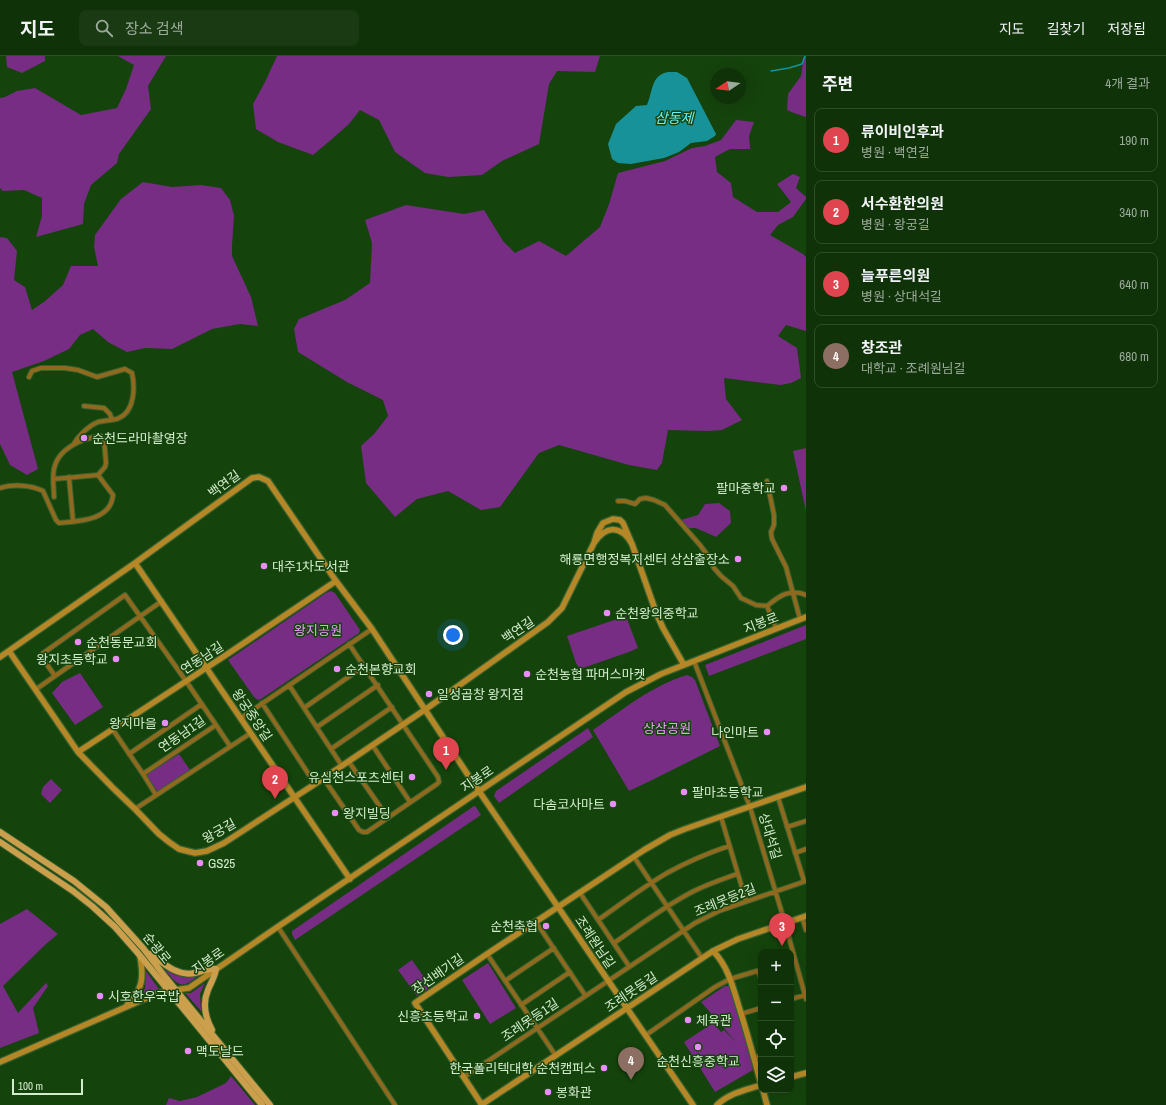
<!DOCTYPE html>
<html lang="ko">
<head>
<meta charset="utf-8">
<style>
	:root { --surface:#103209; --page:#193a12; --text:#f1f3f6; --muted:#9caa9c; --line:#304d2a; --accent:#ea8dfc }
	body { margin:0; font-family:"Archivo Narrow","Noto Sans KR",sans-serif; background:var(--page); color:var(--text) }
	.controls { position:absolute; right:12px; bottom:12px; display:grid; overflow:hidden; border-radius:8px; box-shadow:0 4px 16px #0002 }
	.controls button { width:36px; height:36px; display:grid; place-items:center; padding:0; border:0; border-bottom:1px solid var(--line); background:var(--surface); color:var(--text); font:20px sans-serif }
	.compass { position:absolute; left:710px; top:12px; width:36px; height:36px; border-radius:50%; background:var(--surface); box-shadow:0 4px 16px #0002; rotate:257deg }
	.scale { position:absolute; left:12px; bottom:10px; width:71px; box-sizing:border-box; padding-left:4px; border:2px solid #d2eccd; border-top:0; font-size:11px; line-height:14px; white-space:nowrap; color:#d2eccd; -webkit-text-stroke:3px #15430c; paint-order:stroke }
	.you { position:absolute; left:453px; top:579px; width:14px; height:14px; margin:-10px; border:3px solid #fff; border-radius:50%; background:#1a73e8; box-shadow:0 0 0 6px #1a73e833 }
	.badge { display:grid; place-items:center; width:26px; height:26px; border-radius:50%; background:var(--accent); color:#fff; font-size:13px; font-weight:700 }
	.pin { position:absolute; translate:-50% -33px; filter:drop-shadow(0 1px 2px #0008) }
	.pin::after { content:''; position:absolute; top:21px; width:14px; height:12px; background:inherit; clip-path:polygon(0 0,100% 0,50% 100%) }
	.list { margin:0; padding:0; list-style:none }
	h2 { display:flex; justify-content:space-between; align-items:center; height:52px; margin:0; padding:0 16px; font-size:17px }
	h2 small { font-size:13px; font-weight:400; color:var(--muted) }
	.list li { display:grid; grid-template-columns:26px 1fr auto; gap:12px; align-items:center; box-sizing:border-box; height:64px; margin:0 8px 8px; padding:0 8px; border:1px solid var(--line); border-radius:8px }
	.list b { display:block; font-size:15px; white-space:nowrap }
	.list p { margin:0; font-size:13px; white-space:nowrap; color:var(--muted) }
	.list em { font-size:13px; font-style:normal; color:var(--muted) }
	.icon { flex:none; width:22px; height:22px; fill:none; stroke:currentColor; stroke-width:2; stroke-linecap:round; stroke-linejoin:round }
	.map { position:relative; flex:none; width:806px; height:1049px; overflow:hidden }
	header { display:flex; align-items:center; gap:24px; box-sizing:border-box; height:56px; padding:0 20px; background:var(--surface); border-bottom:1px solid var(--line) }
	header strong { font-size:19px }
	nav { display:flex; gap:22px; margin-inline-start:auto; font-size:14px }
	.search { width:280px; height:36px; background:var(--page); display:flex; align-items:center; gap:10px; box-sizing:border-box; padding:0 14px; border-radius:8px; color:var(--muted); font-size:15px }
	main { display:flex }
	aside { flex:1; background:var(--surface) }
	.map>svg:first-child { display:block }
</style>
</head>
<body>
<header>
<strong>지도</strong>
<div class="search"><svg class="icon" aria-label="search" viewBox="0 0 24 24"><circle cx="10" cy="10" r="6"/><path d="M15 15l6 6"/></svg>장소 검색</div>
<nav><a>지도</a><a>길찾기</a><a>저장됨</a></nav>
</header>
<main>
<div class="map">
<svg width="806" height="1049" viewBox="0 0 806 1049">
	<rect width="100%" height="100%" fill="#15430c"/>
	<path fill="#762d83" d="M6,0h39v5l-23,12 -15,-6z
		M118,0h48l-18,30 3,23 -32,45 -2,9 -26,22 -7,19 -1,20 -47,13 6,-21v-18l-18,-8 -21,1 -3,-3v-90l5,-1 12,-6 18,-3 46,27 36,-7 9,-19 8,-24z
		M277,0h323l-5,16 -38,-1 -8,13 -10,60 -37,17 -20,14 -34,2 -23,-4 -30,-21 -16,-32 -19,-10 -11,14 -17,15 -19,16 -35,-13 -22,-13 -3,-25 12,-22z
		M804,0h2v61l-12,-4 -7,-3 1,-16 13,-18z
		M736,64l18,2 -5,14 1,13h-20l-15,8 2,15 14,11 2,14 24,15h21l13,-10 -14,-18 16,-10 7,3 -4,11 10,9v2l-13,18 -15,8 -8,10 33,19 3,3v74l-20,-6 -8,11 19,12 4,30 -10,5 -10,2 -57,-7 2,21 16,21 -20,10 -14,1 -40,-1 -6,33 -5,7 -28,-5 -70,-20 -20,8 -39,54 -19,3 -33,-19 -31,8 -22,18 -29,-34 -5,-37 13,-12 14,-18 -5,-16 -36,-18 -49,-30 -4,-23 5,-10 46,-19 25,-17 2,-40 -7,-23 41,-15 58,9 20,-4 19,31 12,12 24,-12 27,15 34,-29 9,-23 9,-31 47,-12 27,-13 13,-2 16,-6z
		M143,126l29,5 29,-2 20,3 9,12 4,16 -2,29v11l19,41 7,29 -18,-2 -28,5 -40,20 -27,-1 -18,4 -19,-10 -15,-13 -13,6 -11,14 -25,12 -32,11 26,97 -11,6 -17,-10 -10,-21v-207l7,1 10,13 -3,29 11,7 7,23 12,-8 19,-17 8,-19h27l-4,-19 1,-12 26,-36z
		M806,392v63l-13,-60z
		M719,447l11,8 1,12 -15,14 -20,-9h-10l-5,-8 17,-5 7,-11z
		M331,535l4,2 25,37 -1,3 -98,66 -3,1 -4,-3 -26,-37 98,-67z
		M626,560l12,32 -9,4 -49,17 -4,-6 -9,-27z
		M806,569v14l-97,37 -4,-11z
		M80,617l23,34 -28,18 -23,-32 10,-11z
		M687,619l5,2 3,3 25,66 -72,36 -19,9 -36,-61c29,-20 60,-45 94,-55z
		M588,672l5,9 -94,66 -5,-7 2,-5z
		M179,698l11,16 -32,22 -12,-17z
		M51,723l11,11 -12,13 -9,-9 2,-7z
		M474,750l2,1 5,8 -186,125 -3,-6v-3z
		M27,853l31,25 -12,10 -43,42 15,27 28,-30 2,3 -15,22 6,25 -39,15v-124z
		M412,904l19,27 -14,9 -19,-26z
		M488,907l28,45 -26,16 -28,-44z
		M164,913c12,7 22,11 35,6 -4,3 -9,8 -14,9 -8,3 -16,-10 -21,-15z
		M146,915l13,18 -17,7 3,-8z
		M205,927l-5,11 1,17 -16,-18h6z
		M725,930h4l21,69 3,15 -38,22 -31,-50 29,-19 8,9 3,-2 12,12 -35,-40z
		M231,1020l24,29h-89l3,-7 11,3 17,-4 29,-14z"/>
	<path fill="#189299" d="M668,16h9l10,6 29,56 -1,2 -8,5 -16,2 -12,9 -15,6 -33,6 -13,-1 -6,-4 -4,-15 8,-20 20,-18 11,-1c6,-14 4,-30 21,-33z"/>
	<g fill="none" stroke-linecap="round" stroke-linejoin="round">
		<path stroke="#189299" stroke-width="1.5" d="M771,15l18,-3 13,-4 3,-8"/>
		<g stroke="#37612f" stroke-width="6">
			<path id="street" d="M29,321l3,-6 9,-3h24l13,2 19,7 28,-8 7,4c3,14 3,38 -13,45 -6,3 -14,2 -21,4 -10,4 -20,14 -25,23
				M84,350l20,2 6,6 2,6
				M69,421l4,44
				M54,423l44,-4
				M767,425l7,34v10l-3,7 1,7 14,28 14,52
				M0,432c13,-4 31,-3 43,3l13,29 3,3c19,-2 52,-2 54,-28l-15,-20 7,-8 1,-4 -2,-24 -3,-3c-18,2 -43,12 -47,33 -2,8 0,19 0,28
				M618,445h7l10,3 5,-5 6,-1 8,2 11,5 35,40 9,12 5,11 7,8 12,10 8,12 15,7 11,1 9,22
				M767,550c12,-10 23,-18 39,-11
				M694,605l56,146 35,116 21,76
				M55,620l-14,-20 1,-2 83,-59 61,86 30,44 -73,49 -30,-44
				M289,629l53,81
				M35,634l127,-89
				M262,647l53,81
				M304,652l60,-42
				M241,662l131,-89
				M216,669l14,21
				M317,671l61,-42
				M373,690l37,56
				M331,693l61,-42
				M129,698l73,-50
				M349,706l39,56
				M143,718l13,21
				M324,723l35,51 4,2h4l70,-48 2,-2 -1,-5 -89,-133
				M778,741l26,84
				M135,753l116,-76
				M721,761l25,84
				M787,771l19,-6
				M795,797l11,-4
				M634,801l68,101
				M580,837l49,73
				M802,861l4,13
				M598,864c23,-16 45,-33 69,-47 20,-11 41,-20 62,-27
				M536,866l49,73
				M278,871l117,178
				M614,887c26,-18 52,-38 80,-52 14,-7 29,-12 43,-17
				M487,898l69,102
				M505,925l49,-33
				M791,943l15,-4
				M521,949l49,-33
				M741,958l20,-6
				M646,979l69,-48 15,-8 27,-8 2,2 2,6
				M754,1002l7,-2
				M464,1021l231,-154 24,-12 87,-30"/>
		</g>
		<g stroke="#37612f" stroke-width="8">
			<path id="secondary" d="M632,488c-11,-19 -26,-19 -38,-1l3,-10 6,-10 10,-4 7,1 3,3 9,21 25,71 6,13 21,37
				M135,507l215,316
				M9,595l69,101 35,36 22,21 24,25 10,8 10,7 16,4 12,-2 17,-8 91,-59 111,-75 122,-87 14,-14 32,-65
				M0,601l135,-94 117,-85 7,-1 9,4 68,100 36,48 96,146 225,330
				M78,696l151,-99 107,-72
				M713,895c15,15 20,36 26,56 8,25 15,51 22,77
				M127,949c16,-16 17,-27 13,-49
				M0,1006l158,-69 10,-2 21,-3 84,-58 353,-238 35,-18 145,-57
				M791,1021l15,-4
				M763,1034l4,15
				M481,1049l232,-154 25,-12 68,-23
				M482,1049l-67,-102 72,-49 157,-104 26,-15 15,-6 121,-42
				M717,1049c12,-12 29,-15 44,-20"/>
		</g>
		<g stroke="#37612f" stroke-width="8">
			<path id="primary" d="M0,776l74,49 32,26 37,41 23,30 104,127
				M0,786l73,49 19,15 23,21 22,25 125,153
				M151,898c13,10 27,23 44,19 9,-2 13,-5 21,-4 -1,8 -5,13 -8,21 -6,14 -3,27 4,40"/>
		</g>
		<use href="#street" stroke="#8e691e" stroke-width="4"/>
		<use href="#secondary" stroke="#b58726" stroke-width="5.5"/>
		<use href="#primary" stroke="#cc9f4c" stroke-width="6"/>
	</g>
	<g fill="#ea8dfc" stroke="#15430c" stroke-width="1.5">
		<circle cx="84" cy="382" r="4"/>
		<circle cx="784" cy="432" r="4"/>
		<circle cx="738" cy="503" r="4"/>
		<circle cx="264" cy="510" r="4"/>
		<circle cx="607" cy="557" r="4"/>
		<circle cx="78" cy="586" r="4"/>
		<circle cx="116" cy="603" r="4"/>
		<circle cx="337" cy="613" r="4"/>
		<circle cx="527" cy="618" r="4"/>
		<circle cx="429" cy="638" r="4"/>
		<circle cx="165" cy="667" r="4"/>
		<circle cx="767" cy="676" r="4"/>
		<circle cx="412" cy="721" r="4"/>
		<circle cx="684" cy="736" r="4"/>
		<circle cx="613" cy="748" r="4"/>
		<circle cx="335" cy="757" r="4"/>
		<circle cx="200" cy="807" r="4"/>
		<circle cx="546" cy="870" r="4"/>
		<circle cx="100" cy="940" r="4"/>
		<circle cx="477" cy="960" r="4"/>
		<circle cx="688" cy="964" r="4"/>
		<circle cx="698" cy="991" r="4"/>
		<circle cx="188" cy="995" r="4"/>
		<circle cx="604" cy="1012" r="4"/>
		<circle cx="548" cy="1036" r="4"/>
	</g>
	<g text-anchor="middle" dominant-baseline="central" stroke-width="3" stroke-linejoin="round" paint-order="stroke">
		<g font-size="13" fill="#d2eccd" stroke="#15430c" text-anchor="start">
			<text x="92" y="382">순천드라마촬영장</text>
			<text x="776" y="432" text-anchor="end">팔마중학교</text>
			<text x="730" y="503" text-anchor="end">해룡면행정복지센터 상삼출장소</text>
			<text x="272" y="510">대주1차도서관</text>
			<text x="615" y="557">순천왕의중학교</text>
			<text x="86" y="586">순천동문교회</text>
			<text x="108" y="603" text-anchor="end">왕지초등학교</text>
			<text x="345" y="613">순천본향교회</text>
			<text x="535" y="618">순천농협 파머스마켓</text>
			<text x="437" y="638">일성곱창 왕지점</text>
			<text x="157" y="667" text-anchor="end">왕지마을</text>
			<text x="759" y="676" text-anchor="end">나인마트</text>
			<text x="404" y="721" text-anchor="end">유심천스포츠센터</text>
			<text x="692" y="736">팔마초등학교</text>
			<text x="605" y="748" text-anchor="end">다솜코사마트</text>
			<text x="343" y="757">왕지빌딩</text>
			<text x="208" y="807">GS25</text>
			<text x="538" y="870" text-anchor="end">순천축협</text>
			<text x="108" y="940">시호한우국밥</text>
			<text x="469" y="960" text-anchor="end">신흥초등학교</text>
			<text x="696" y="964">체육관</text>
			<text x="196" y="995">맥도날드</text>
			<text x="698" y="1005" text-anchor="middle">순천신흥중학교</text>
			<text x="596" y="1012" text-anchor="end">한국폴리텍대학 순천캠퍼스</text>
			<text x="556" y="1036">봉화관</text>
		</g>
		<g font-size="13" fill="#d2eccd" stroke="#15430c">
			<text transform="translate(224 428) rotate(-36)">백연길</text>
			<text transform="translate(761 567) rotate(-21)">지봉로</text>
			<text transform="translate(518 574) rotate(-34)">백연길</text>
			<text transform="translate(202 602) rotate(-33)">연동남길</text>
			<text transform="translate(252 659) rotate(56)">왕궁중앙길</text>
			<text transform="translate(182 678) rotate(-35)">연동남1길</text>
			<text transform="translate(477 723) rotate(-34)">지봉로</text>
			<text transform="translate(219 775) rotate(-29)">왕궁길</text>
			<text transform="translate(770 780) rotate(73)">상대석길</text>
			<text transform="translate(725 844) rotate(-22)">조례못등2길</text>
			<text transform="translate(595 886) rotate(56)">조례원님길</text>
			<text transform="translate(157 892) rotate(51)">순광로</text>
			<text transform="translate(208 905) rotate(-35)">지봉로</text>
			<text transform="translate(438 918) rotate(-35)">장선배기길</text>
			<text transform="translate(631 936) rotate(-34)">조례못등길</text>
			<text transform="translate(530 964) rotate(-34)">조례못등1길</text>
		</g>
		<g font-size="13" fill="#ed9dfd" stroke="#15430c">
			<text x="318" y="574">왕지공원</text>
			<text x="667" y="672">상삼공원</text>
		</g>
		<g font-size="14" font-style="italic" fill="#6cf0f8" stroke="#15430c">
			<text x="674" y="62">삼동제</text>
		</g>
	</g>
</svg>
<div class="controls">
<button>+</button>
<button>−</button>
<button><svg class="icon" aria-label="locate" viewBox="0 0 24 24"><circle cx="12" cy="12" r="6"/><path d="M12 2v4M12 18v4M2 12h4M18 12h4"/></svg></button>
<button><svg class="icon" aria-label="layers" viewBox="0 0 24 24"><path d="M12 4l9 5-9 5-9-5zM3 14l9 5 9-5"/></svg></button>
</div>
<svg class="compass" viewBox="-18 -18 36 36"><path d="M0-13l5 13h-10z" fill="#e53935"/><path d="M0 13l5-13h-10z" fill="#9caa9c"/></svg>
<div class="scale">100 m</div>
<div class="you"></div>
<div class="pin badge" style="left:446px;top:714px;background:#e0444e">1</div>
<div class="pin badge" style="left:275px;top:743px;background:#e0444e">2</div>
<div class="pin badge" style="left:782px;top:890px;background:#e0444e">3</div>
<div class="pin badge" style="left:631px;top:1024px;background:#8d6e63">4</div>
</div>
<aside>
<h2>주변<small>4개 결과</small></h2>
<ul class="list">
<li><span class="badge" style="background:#e0444e">1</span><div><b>류이비인후과</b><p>병원 · 백연길</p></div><em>190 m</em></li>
<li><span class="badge" style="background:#e0444e">2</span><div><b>서수환한의원</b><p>병원 · 왕궁길</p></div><em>340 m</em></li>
<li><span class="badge" style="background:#e0444e">3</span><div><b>늘푸른의원</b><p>병원 · 상대석길</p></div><em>640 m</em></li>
<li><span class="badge" style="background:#8d6e63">4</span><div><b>창조관</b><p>대학교 · 조례원님길</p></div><em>680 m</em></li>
</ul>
</aside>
</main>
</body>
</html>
